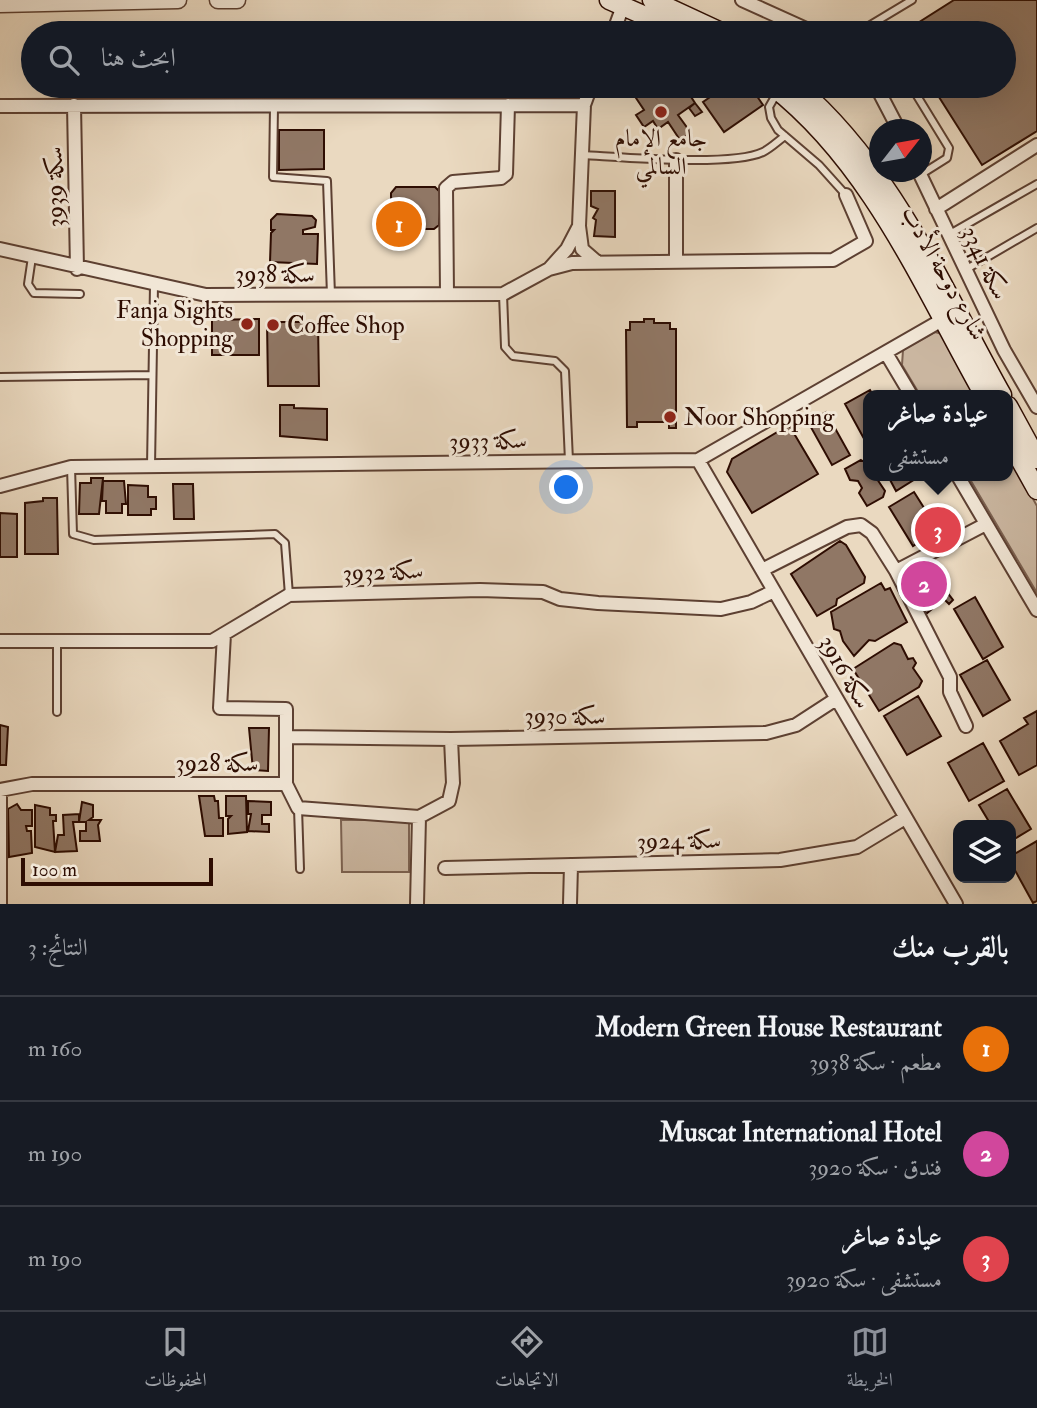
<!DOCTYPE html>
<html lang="ar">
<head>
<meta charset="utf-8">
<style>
	:root { --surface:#171b24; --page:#20242c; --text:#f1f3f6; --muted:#9ea1a6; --line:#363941; --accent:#8c9099 }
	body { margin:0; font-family:"IM FELL Double Pica",Amiri,serif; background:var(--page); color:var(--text); direction:rtl }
	.controls { position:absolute; right:21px; bottom:21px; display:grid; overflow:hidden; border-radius:14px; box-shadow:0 7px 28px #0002 }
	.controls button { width:63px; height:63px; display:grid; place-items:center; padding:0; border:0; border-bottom:2px solid var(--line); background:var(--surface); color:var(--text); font:35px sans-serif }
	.compass { position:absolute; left:869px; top:119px; width:63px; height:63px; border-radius:50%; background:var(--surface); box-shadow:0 7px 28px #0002; rotate:59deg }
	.scale { position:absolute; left:21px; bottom:18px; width:192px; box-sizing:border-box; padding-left:7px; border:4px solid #2e0d02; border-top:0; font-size:19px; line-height:24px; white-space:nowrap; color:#2e0d02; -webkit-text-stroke:5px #f1e6d6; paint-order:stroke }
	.you { position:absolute; left:567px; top:488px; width:24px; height:24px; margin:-18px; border:5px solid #fff; border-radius:50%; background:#1a73e8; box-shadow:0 0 0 10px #1a73e833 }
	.badge { display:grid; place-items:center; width:46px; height:46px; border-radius:50%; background:var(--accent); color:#fff; font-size:23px; font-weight:700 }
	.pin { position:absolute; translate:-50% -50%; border:4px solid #fff; box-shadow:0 2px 7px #0006 }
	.popup { position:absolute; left:863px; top:390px; width:150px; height:91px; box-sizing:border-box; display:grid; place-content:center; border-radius:14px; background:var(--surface); filter:drop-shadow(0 2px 5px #0005); font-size:23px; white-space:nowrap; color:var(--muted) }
	.popup b { font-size:26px; color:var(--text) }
	.popup::after { content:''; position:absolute; left:50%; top:100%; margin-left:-14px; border:14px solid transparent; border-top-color:var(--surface) }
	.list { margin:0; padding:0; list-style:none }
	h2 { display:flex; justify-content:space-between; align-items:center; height:91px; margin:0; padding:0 28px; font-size:30px }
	h2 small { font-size:23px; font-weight:400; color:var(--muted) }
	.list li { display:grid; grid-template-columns:46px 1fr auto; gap:21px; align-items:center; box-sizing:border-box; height:105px; padding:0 28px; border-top:2px solid var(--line) }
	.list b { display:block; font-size:26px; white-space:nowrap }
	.list p { margin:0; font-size:23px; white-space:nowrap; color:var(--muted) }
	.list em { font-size:23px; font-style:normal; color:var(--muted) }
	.icon { flex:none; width:38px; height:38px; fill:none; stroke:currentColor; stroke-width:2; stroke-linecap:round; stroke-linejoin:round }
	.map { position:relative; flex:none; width:1037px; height:904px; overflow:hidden; direction:ltr }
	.search { position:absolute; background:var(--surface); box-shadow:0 7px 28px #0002; left:21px; right:21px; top:21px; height:77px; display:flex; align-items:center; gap:18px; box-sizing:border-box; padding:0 24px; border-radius:38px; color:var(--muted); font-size:26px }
	.sheet { height:406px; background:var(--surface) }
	nav { display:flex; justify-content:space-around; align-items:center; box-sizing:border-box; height:98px; border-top:2px solid var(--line); background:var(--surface); font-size:19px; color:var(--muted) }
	nav a { display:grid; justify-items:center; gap:4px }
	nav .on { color:var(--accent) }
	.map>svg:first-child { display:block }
</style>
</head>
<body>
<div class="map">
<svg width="1037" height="904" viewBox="0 0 1037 904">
	<rect width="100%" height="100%" fill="#ead9c0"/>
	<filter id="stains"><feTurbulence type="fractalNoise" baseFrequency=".00286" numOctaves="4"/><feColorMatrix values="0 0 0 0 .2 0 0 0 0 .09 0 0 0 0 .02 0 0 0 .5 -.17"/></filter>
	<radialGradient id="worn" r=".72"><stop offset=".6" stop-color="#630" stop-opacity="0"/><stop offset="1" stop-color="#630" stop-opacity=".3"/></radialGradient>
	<path fill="#cab6a0" stroke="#7c6251" stroke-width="2" d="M935,332l7,2 34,61h-56l-18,-30 1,-15z
		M1008,454l29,52v87l-69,-117h40z
		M341,820h68v52h-67z"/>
	<path fill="#907765" stroke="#2e0d02" stroke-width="2" d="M954,0h83v131l-55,34 -50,-79h72v-53h-102z
		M628,86h56l11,17 -17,12 13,18 -11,7 -12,-18 -10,7 -5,-8 -9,6 -8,-12 8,-5z
		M726,86h24l13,19 -39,27 -21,-30z
		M830,86h18l-10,9z
		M695,103l7,9 -7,4 -6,-8z
		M279,130h45v39l-45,1z
		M396,187h39l6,6 -2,32 -5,4h-38l-5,-5v-31z
		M591,191h24v46l-21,-1 2,-16 -3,-2 5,-9 -7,-3z
		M277,214l35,2 4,4 -1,7 -12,3v4h15l-1,30 -47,-2 1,-29 3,-3h-3v-10z
		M259,319v36h-47v-35z
		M644,319h10v4h16v6h6v99h-7v-6h-32v5h-10l-1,-97h4v-8h14z
		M267,322h51l1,64h-51z
		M870,390l3,5h-5v51l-23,-42z
		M280,405h14v3l33,1v31l-47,-4z
		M826,412l24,43 -18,10 -24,-43z
		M789,425l29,49 -66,39 -25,-41 5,-13z
		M861,460l7,4v12h7l10,15 -2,6 -16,9 -8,-13 3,-5 -4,-7 -8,-1 -5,-11z
		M888,476h32l-24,15z
		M91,478h12l-4,36h-20l1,-31h11z
		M103,481h21l2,23h-4v9h-16v-12h-4z
		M173,484h20l1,35h-20z
		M128,485l20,1v11h8v12h-5v6h-23z
		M914,492l24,38 -25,16 -24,-39z
		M43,498h14l1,56h-33v-51l18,-2z
		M0,513l17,1v43h-17z
		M840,541l6,4 19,32 -1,6 -27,16 -1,6 -19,11 -26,-42z
		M921,560l4,5h10l14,21 -2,6 6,8 -4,4 -5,-5 -18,15 -25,-40z
		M881,583l4,7 5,-2 17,34 -32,19 -6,-1 -15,16 -11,-15 -3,-10 -6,-2 -3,-17z
		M975,597l28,50 -20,12 -29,-50z
		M894,643l7,2 7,14 5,-1 3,5 -3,5 9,13 -3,6 -40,24 -26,-42z
		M987,660l23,40 -27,16 -23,-41z
		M918,696l23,40 -34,19 -23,-39z
		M1037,711v54l-18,10 -19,-34 28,-17 -4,-6z
		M0,725l8,2 -2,38h-6z
		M249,728h20l-1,43 -15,-1z
		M983,743l21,38 -35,20 -21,-38z
		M1007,789l24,40 -20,12v-16h-20l-12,-20z
		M199,796h15l1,5h3l1,17h4v18h-18z
		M226,796h20l1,36 -19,2v-15l3,-3h-5z
		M248,801l23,1v13h-9v9h7v8l-21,-1 3,-17h-3z
		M82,802l11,3v12l-4,3h12l-3,5 2,16h-20v-10h6v-9h-7z
		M17,804l4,6h11v16h-6l1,5h4l1,22 -23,4 -1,-48z
		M35,805l15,3v7h6v6h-3l2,31 -20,-5z
		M79,814v8h-6l4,29 -22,1 3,-17h6l-1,-20z
		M1037,841v60l-4,2 -22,-40v-7z"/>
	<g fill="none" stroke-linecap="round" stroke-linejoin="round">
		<g stroke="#5d4032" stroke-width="10">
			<path id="service" d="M857,33l55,-33
				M911,86l38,62 -2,10 -27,17
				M777,93l-8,14 2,11 7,12 41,35 27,30
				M274,106l-1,71 54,4 4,114
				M583,155c38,2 149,12 180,-3 8,-4 15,-11 22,-16
				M948,235l89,-51
				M32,257l-4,27 6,9 46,1
				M965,270l72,-42
				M503,294l2,53 8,9 42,5 10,10 4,90
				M0,377l152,-2
				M151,466l3,-181
				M71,467l2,67 21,6 181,-6 10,9 4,52
				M57,642v70
				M298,808l2,61"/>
		</g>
		<g stroke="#5d4032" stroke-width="16">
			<path id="minor" d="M742,0l73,33
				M613,33l10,-27
				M876,86l23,44
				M74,105l3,164
				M0,106l584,-1
				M676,160v102
				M919,172l85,178 33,57
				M936,209l101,-64
				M579,226l3,23 15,13
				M0,249l206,46 297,-1 46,-25 18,-20 12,-23 5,-121 7,-19
				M549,269l23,-6 261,-3 33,-19 -20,-46
				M447,294l-1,-106 7,-6 48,-4 5,-4 2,-69
				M886,353l25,42
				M698,460l258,444
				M958,476l79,134
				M0,486l71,-19 627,-7 244,-140
				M762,570l85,-43 14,-2 11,8 24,38 90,-47
				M896,571l54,106v15l16,34
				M224,634l-4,74 66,1v75l12,24 121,9
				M0,641h212l77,-46 191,-5 63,2 17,7 38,4 123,6 30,-7 23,-11
				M286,737l165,2 315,-6 30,-8 40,-26
				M445,868l335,-8 77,-13 48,-29
				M0,904v-114l32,-6h254
				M417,904l2,-87 30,-16 4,-18 -2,-44
				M570,904l1,-39"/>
		</g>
		<g stroke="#5d4032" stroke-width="19">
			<path id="tertiary" d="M218,0h19
				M0,4l178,-4"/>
		</g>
		<g stroke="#2e0d02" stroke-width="21">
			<path id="secondary" d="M609,0l75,33
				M652,0l71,33
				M772,86c100,78 151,201 212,309
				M796,86c96,81 146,202 206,309
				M1008,406l29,53
				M1008,438l29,52"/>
		</g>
		<use href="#service" stroke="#f1e6d6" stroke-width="6"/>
		<use href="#minor" stroke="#f1e6d6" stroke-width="12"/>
		<use href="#tertiary" stroke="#f1e6d6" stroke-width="16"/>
		<use href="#secondary" stroke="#f1e6d6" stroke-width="18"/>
	</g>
	<g fill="#8f2418" stroke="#f1e6d6" stroke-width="2.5">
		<circle cx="661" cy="112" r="7"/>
		<circle cx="247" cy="324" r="7"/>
		<circle cx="273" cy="325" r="7"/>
		<circle cx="670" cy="417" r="7"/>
	</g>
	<g text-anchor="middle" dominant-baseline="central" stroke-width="6" stroke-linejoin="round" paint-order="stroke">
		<g font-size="24" fill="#2e0d02" stroke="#f1e6d6" text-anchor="start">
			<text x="661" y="138" text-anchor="middle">جامع الإمام<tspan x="661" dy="28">السالمي</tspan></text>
			<text x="233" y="310" text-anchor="end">Fanja Sights<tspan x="233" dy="28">Shopping</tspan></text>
			<text x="287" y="325">Coffee Shop</text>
			<text x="684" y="417">Noor Shopping</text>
		</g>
		<g font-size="24" fill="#2e0d02" stroke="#f1e6d6">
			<text transform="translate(55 187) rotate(-91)">سكة 3939</text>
			<text transform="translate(985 263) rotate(64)">سكة 3341</text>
			<text transform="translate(944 273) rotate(61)">شارع دوحة الأدب</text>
			<text x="275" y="274">سكة 3938</text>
			<text transform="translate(488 441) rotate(-1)">سكة 3933</text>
			<text transform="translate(383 572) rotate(-2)">سكة 3932</text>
			<text transform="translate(845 672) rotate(60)">سكة 3916</text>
			<text x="565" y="716">سكة 3930</text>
			<text x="217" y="763">سكة 3928</text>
			<text transform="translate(679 841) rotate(-1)">سكة 3924</text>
		</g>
	</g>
	<rect width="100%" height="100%" filter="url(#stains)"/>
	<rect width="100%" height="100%" fill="url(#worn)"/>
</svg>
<div class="controls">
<button><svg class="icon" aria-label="layers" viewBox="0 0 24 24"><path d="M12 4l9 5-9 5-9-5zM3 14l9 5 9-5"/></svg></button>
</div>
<svg class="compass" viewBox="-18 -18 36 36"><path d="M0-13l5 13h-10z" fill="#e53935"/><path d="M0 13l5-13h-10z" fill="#9ea1a6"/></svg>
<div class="scale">100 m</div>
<div class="you"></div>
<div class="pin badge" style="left:399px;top:224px;background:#e8710a">1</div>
<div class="pin badge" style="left:924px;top:584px;background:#d1479c">2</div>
<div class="pin badge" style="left:938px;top:530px;background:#e0444e">3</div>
<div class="popup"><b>عيادة صاغر</b>مستشفى</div>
<div class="search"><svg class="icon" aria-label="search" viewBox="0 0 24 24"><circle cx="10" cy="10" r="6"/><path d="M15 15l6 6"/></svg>ابحث هنا</div>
</div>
<section class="sheet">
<h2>بالقرب منك<small>النتائج: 3</small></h2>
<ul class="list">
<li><span class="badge" style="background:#e8710a">1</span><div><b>Modern Green House Restaurant</b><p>مطعم · سكة 3938</p></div><em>160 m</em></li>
<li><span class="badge" style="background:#d1479c">2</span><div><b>Muscat International Hotel</b><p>فندق · سكة 3920</p></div><em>190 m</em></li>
<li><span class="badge" style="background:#e0444e">3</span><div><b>عيادة صاغر</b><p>مستشفى · سكة 3920</p></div><em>190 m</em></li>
</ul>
</section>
<nav>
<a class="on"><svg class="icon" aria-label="map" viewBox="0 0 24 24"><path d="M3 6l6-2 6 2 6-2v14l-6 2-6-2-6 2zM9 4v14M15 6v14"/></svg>الخريطة</a>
<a><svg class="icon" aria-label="directions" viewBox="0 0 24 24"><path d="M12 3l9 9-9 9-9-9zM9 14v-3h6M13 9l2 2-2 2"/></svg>الاتجاهات</a>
<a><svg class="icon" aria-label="saved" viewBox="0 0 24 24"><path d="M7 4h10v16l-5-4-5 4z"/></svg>المحفوظات</a>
</nav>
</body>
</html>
